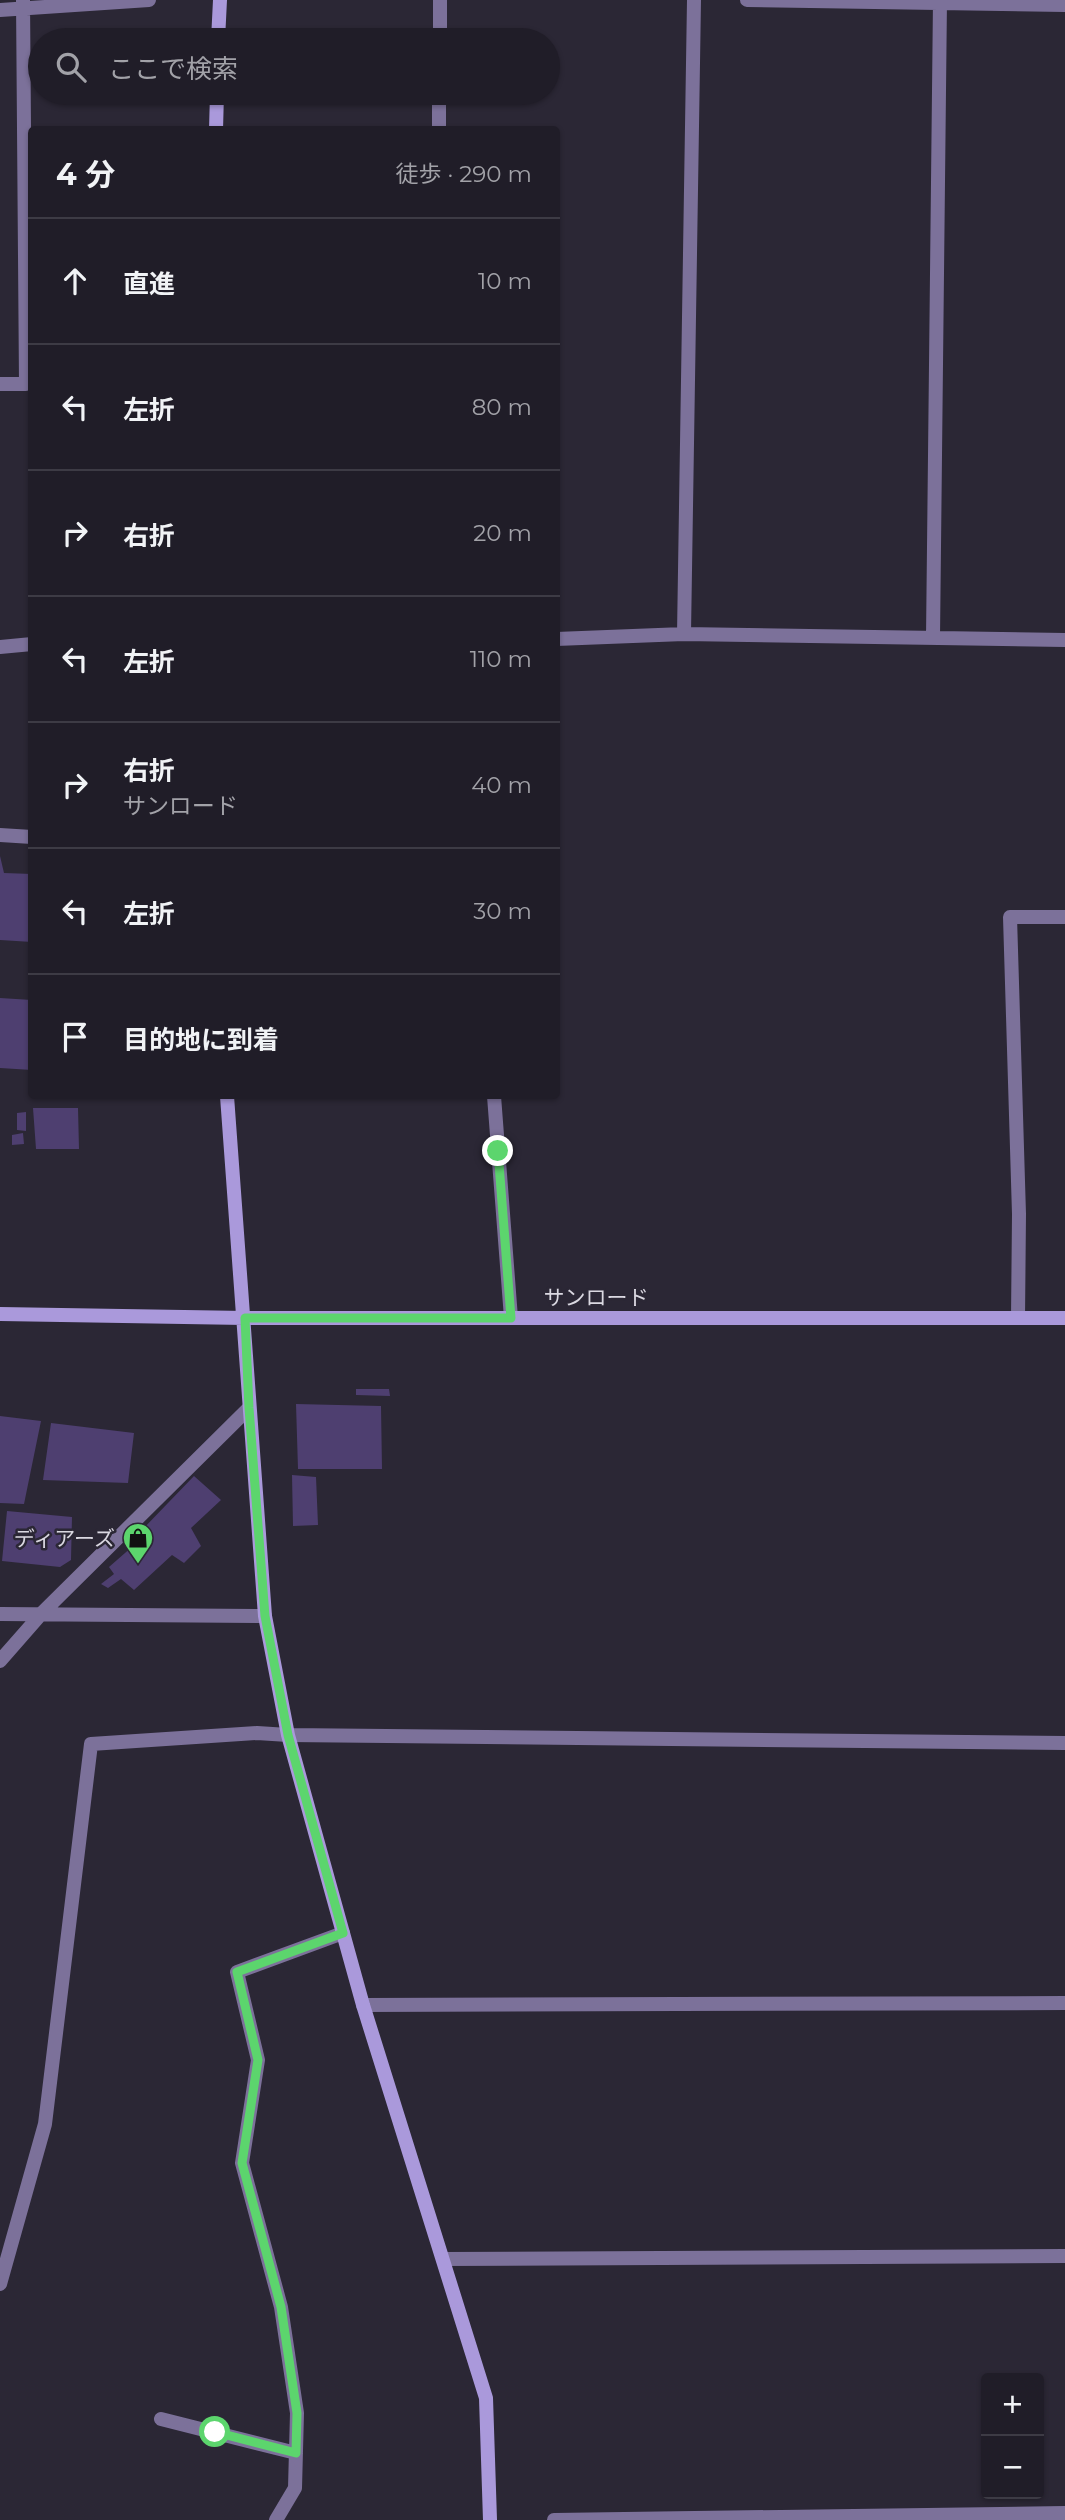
<!DOCTYPE html>
<html lang="ja">
<head>
<meta charset="utf-8">
<style>
	:root { --surface:#201d28; --page:#2d2a34; --text:#f1f3f6; --muted:#a2a2a8; --line:#3d3b45 }
	body { margin:0; font-family:Montserrat,"Noto Sans JP",sans-serif; background:var(--page); color:var(--text) }
	.controls { position:absolute; right:21px; bottom:21px; display:grid; overflow:hidden; border-radius:7px; box-shadow:0 2px 5px #0004 }
	.controls button { width:63px; height:63px; display:grid; place-items:center; padding:0; border:0; border-bottom:2px solid var(--line); background:var(--surface); color:var(--text); font:35px sans-serif }
	.stop { position:absolute; width:21px; height:21px; margin:-16px; border:5px solid #5cd56d; border-radius:50%; background:#fff }
	.stop.end { background:#5cd56d; border-color:#fff; box-shadow:0 2px 7px #0008 }
	.list { margin:0; padding:0; list-style:none }
	h2 { display:flex; justify-content:space-between; align-items:center; height:91px; margin:0; padding:0 28px; font-size:30px }
	h2 small { font-size:23px; font-weight:400; color:var(--muted) }
	.list li { display:grid; grid-template-columns:46px 1fr auto; gap:21px; align-items:center; box-sizing:border-box; height:126px; padding:0 28px; border-top:2px solid var(--line) }
	.list b { display:block; font-size:26px; white-space:nowrap }
	.list p { margin:0; font-size:23px; white-space:nowrap; color:var(--muted) }
	.list em { font-size:23px; font-style:normal; color:var(--muted) }
	.icon { flex:none; width:38px; height:38px; fill:none; stroke:currentColor; stroke-width:2; stroke-linecap:round; stroke-linejoin:round }
	.map { position:relative; flex:none; width:1065px; height:2520px; overflow:hidden }
	.search { position:absolute; background:var(--surface); box-shadow:0 2px 5px #0004; left:28px; top:28px; width:532px; height:77px; display:flex; align-items:center; gap:18px; box-sizing:border-box; padding:0 24px; border-radius:38px; color:var(--muted); font-size:26px }
	.panel { position:absolute; background:var(--surface); box-shadow:0 2px 5px #0004; left:28px; top:126px; width:532px; height:973px; border-radius:7px }
	.map>svg:first-child { display:block }
</style>
</head>
<body>
<div class="map">
<svg width="1065" height="2520" viewBox="0 0 1065 2520">
	<rect width="100%" height="100%" fill="#2b2735"/>
	<path fill="#4e3f70" d="M0,856l4,17 28,1v68l-32,-2z
		M0,998l32,2v70l-32,-2z
		M33,1108h45l1,41h-43z
		M26,1112v19l-9,-1v-17z
		M23,1133l1,11 -12,1v-10z
		M356,1389h33l1,7 -34,-1z
		M296,1404l85,2 1,63h-84z
		M0,1416l41,5 -17,83 -24,-1z
		M51,1423l83,10 -6,50 -85,-3z
		M292,1475l24,2 2,48 -25,1z
		M194,1476l27,24 -30,28 10,18 -17,17 -12,-8 -38,35 -13,-11 -13,9 -7,-4 13,-10 -5,-7 32,-28v-8z
		M7,1511l65,6 -1,43 -11,7 -58,-6z"/>
	<g fill="none" stroke-linecap="round" stroke-linejoin="round">
		<path stroke="#7c719a" stroke-width="14" d="M747,0l318,5
			M0,10l149,-10
			M440,40v-40
			M439,130v-37
			M0,384h26l-3,-384
			M684,634l10,-634
			M933,638l7,-638
			M556,639l128,-5 381,6
			M0,647l32,-3
			M0,835l32,2
			M494,1096l17,222
			M1018,1318l1,-104 -9,-297h55
			M0,1614l265,2
			M0,1661l42,-48 207,-205
			M363,2005l702,-2
			M443,2259l622,-3
			M0,2284l45,-160 46,-380 166,-11 31,2 777,8
			M161,2419l135,34
			M276,2520l19,-32 2,-75 -16,-106 -39,-144 16,-103 -21,-88 106,-39
			M554,2520l511,-7"/>
		<path stroke="#aa99db" stroke-width="14" d="M218,40l2,-40
			M216,130l1,-37
			M227,1096l38,520 23,119 75,270 123,393 4,122
			M0,1314l245,4h820"/>
	</g>
	<g fill="none" stroke-linecap="round" stroke-linejoin="round">
		<path stroke="#5cd56d" stroke-width="9" d="M215,2432l81,21 1,-40 -16,-106 -39,-144 16,-103 -21,-88 106,-39 -55,-198 -23,-119 -16,-208 -4,-90h266l-13,-167"/>
	</g>
	<defs>
		<g id="shop-pin" transform="scale(1.575)"><path d="M0 17L-7.5 6A9.5 9.5 0 1 1 7.5 6Z" fill="#5cd56d" stroke="#2b2735"/><path d="M-5-2.5h2.3a2.7 3.5 0 0 1 5.4 0H5L5.5 6h-11ZM-1.5-2.5h3a1.5 2.3 0 0 0-3 0Z" fill="#111"/></g>
	</defs>
	<g fill-rule="evenodd">
		<use href="#shop-pin" x="138" y="1538"/>
	</g>
	<g text-anchor="middle" dominant-baseline="central" stroke-width="5" stroke-linejoin="round" paint-order="stroke">
		<g font-size="21" fill="#dad8e1" stroke="#2b2735">
			<text x="596" y="1297">サンロード</text>
		</g>
		<g font-size="21" fill="#dad8e1" stroke="#2b2735" text-anchor="end">
			<text x="115" y="1538">ディアーズ</text>
		</g>
	</g>
</svg>
<div class="controls">
<button>+</button>
<button>−</button>
</div>
<div class="stop" style="left:215px;top:2432px"></div>
<div class="stop end" style="left:498px;top:1151px"></div>
<div class="search"><svg class="icon" aria-label="search" viewBox="0 0 24 24"><circle cx="10" cy="10" r="6"/><path d="M15 15l6 6"/></svg>ここで検索</div>
<section class="panel">
<h2>4 分<small>徒歩 · 290 m</small></h2>
<ul class="list">
<li><svg class="icon" aria-label="ahead" viewBox="0 0 24 24"><path d="M12 20V5M6 11l6-6 6 6"/></svg><div><b>直進</b></div><em>10 m</em></li>
<li><svg class="icon" aria-label="left" viewBox="0 0 24 24"><path d="M17 20v-9H6M10 6l-5 5 5 5"/></svg><div><b>左折</b></div><em>80 m</em></li>
<li><svg class="icon" aria-label="right" viewBox="0 0 24 24"><path d="M7 20v-9h11M14 6l5 5-5 5"/></svg><div><b>右折</b></div><em>20 m</em></li>
<li><svg class="icon" aria-label="left" viewBox="0 0 24 24"><path d="M17 20v-9H6M10 6l-5 5 5 5"/></svg><div><b>左折</b></div><em>110 m</em></li>
<li><svg class="icon" aria-label="right" viewBox="0 0 24 24"><path d="M7 20v-9h11M14 6l5 5-5 5"/></svg><div><b>右折</b><p>サンロード</p></div><em>40 m</em></li>
<li><svg class="icon" aria-label="left" viewBox="0 0 24 24"><path d="M17 20v-9H6M10 6l-5 5 5 5"/></svg><div><b>左折</b></div><em>30 m</em></li>
<li><svg class="icon" aria-label="arrive" viewBox="0 0 24 24"><path d="M6 21V4h12l-3 4 3 4H6"/></svg><div><b>目的地に到着</b></div></li>
</ul>
</section>
</div>
</body>
</html>
